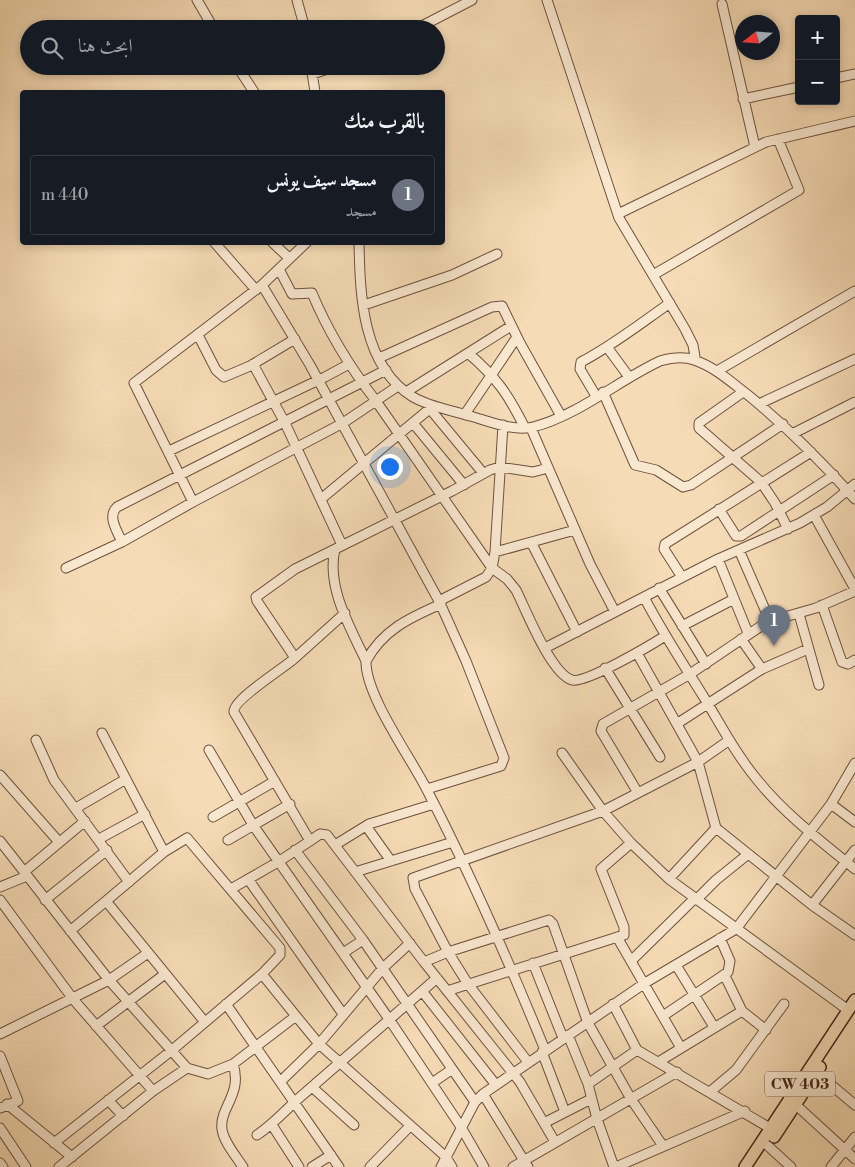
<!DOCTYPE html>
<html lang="ar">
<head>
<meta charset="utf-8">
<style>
	:root { --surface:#171b24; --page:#242831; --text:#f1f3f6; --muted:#9ea1a6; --line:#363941; --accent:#2563eb }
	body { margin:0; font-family:"Libre Bodoni",Amiri,serif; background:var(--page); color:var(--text); direction:rtl }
	.controls { position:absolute; right:15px; top:15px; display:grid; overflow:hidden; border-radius:5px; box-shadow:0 2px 8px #0003 }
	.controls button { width:45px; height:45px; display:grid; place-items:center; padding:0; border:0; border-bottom:1px solid var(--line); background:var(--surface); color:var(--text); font:25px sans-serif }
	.compass { position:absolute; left:735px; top:15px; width:45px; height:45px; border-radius:50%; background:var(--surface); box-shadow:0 2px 8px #0003; rotate:253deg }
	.you { position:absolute; left:389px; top:466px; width:18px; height:18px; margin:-12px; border:4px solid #fff; border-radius:50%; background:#1a73e8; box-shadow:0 0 0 8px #1a73e833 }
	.badge { display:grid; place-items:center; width:32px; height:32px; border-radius:50%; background:var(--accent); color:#fff; font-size:16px; font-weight:700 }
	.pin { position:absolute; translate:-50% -41px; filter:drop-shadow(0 1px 2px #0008) }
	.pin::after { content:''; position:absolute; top:26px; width:18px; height:15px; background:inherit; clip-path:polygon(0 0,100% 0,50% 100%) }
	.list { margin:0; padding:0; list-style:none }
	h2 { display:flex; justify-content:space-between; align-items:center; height:65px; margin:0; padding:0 20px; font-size:21px }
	h2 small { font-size:16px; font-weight:400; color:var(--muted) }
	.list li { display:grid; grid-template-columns:32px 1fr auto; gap:15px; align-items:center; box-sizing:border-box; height:80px; margin:0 10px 10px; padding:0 10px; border:1px solid var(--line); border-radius:5px }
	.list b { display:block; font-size:19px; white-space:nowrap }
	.list p { margin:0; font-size:16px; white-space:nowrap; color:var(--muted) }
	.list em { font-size:16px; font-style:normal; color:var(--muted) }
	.icon { flex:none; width:28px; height:28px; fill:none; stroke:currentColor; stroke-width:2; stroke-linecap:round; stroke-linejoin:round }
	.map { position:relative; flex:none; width:855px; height:1167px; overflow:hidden; direction:ltr }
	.search { position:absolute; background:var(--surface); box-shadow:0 2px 8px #0003; left:20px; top:20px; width:425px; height:55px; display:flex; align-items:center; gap:12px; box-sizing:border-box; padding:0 18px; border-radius:28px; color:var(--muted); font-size:19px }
	.panel { position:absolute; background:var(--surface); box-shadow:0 2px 8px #0003; left:20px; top:90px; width:425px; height:155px; border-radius:5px; direction:rtl }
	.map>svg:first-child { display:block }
</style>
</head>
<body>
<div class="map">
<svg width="855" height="1167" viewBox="0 0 855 1167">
	<rect width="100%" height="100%" fill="#f6dcb6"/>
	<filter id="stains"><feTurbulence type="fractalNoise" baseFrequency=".004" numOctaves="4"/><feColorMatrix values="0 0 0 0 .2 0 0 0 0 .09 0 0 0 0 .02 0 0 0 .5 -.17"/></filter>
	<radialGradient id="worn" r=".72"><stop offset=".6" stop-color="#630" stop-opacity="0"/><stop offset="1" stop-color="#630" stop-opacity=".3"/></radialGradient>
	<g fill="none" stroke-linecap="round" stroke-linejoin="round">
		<g stroke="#6e513e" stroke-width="11">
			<path id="minor" d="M197,0l17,29
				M297,0l8,29
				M547,0l72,218 66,111 8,16 2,12 -2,2
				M722,4l33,143
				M416,29l56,-29
				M237,66l17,26
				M311,66l4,26
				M313,74l23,-8
				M836,78l19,-4
				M743,99l56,-12
				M618,214l148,-72 89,-21
				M214,242l42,48
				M272,242l17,16
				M359,242c1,53 3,124 54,155 17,10 38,13 57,19 18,5 44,16 63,11 44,-11 86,-47 127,-66 11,-3 23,-5 34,-1 21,7 37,22 54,35 39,32 73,66 107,104
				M279,269l13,25 20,-1c17,41 37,73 64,108l116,167 15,11 9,11c10,20 35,84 56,90 13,4 79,-35 93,-44
				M653,275l146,-85 -21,-51
				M262,285l48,80 129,236 27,60 38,97 -3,8 -74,23
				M364,305l88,-30 45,-21
				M198,335l18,35 8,7 26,-11 45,-27
				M607,347l22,30
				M468,353c29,25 40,41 57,75
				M379,358l113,-51 10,-1 18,37 41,73
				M253,364l32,59 57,122
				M717,371l138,-80
				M406,392l105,-66
				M603,392l32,73 21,5 27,17 8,-2 92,-61
				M743,392l-44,31v5l62,54 14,21 13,26
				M596,396l-16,-27 1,-7c31,-16 60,-39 89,-59
				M759,404l96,-45
				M430,409l53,64
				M465,414l52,-77
				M413,423l51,62
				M531,428l59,136 25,48 29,-15c18,35 40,68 61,102 17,28 32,57 54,83 27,33 63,60 96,87
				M794,433l61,-31
				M169,451l156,-74 24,-13
				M321,499l112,-93
				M193,502l-59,-119 128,-98 45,-43
				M719,509l17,27h5l93,-61
				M814,515l41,74
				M122,542c-5,-11 -15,-26 -5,-35l269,-137
				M531,542l46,90
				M335,549c-9,38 15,78 31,112
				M739,550l31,71
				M495,552l80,-22
				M718,559l30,74
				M66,568l56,-26 71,-40 150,-79 55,-37
				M682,577l-18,-28 1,-5 146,-92
				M659,588l47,76
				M644,597l74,-38 82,-36 27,-16 28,-23
				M439,601l47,-24 6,-9 3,-16 8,-127
				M441,604c-32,14 -58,26 -75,57 -1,34 45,97 61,129 44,85 82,172 118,260
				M822,605l20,57 6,2 7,-4
				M799,614l20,71
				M682,626l52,-27
				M741,639l21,30
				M545,648l70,-36
				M295,658l50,-45
				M605,668l55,89
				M678,723l84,-54 46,-20
				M102,733l62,119
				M36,740l18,40 75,102
				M728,741l-30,21 18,66 96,77 43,30
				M209,750l44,75 136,194 72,108 23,40
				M562,753l41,58 28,32 38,36 179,131
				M0,775l59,67
				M638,793l-37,-62 2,-7 87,-50 77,-52 49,-14 39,-17
				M831,804l24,18
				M76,808l50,-29
				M213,817l62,-36
				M366,826l25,35
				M99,839l46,-25
				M228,840l62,-36
				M0,841l109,139 78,88
				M310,841l10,-7 7,1 97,127 96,120 35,60
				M335,845l34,-21 65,-20
				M295,850l68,90 112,162
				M24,872l61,-51
				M355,872l98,-30
				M248,879l95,135
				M669,879l47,-51
				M0,887l27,-11
				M231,889l47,-27 32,-21 -76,-129c-2,-12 50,-44 61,-54l-38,-57 -1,-4 39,-28 157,-78 38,-21 10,-3 33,5 15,-4
				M0,900l73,99 80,92
				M45,900l62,-50
				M696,900l20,-20 31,-25
				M812,905l43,-55
				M70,931l36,-30
				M617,937l64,111
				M343,953l20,-13
				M631,961l63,-62
				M424,962l24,-10 101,-32 4,4 35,99 43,76 32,47
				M533,963l30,75
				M676,965l38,62
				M422,991l74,94
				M447,991l177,-56v-8l-23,-58 30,-26
				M226,1004l113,163
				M613,1004l24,46 138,81
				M742,1011l24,19
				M296,1016l23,28 127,113 6,10
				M663,1016l65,-44 2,-11 -10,-23
				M96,1026l69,-52
				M0,1034l109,-54 39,-27
				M568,1035l20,49
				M542,1052l23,60
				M0,1056l18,45 -18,7
				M660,1061l82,-50 -17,-35
				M528,1062l-60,-78 -20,-32 -33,-63 -2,-11 190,-67 95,-49 -61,-109
				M233,1064c10,30 -14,44 -11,65 1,12 14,27 21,38
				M817,1073l38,32
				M280,1082l39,-38 64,-76 27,-25
				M432,1083l19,-13
				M312,1087l42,38
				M711,1091l25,-21 48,-66
				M483,1094l45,73
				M108,1100l15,16
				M7,1104l65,53
				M796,1105l59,54
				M544,1123l47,-24
				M272,1125l27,42
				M0,1128l26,39
				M257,1135c18,-12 32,-29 49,-43 44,-38 87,-76 131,-114
				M54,1143l117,-92 91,-77 18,-19v-7l-93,-110 -23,14 -58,49 98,120
				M768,1146l23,21
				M0,1163l3,4
				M59,1167l94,-76 34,-23 21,6 25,-10 63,-48 -34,-42
				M312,1167l19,-12
				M370,1167l40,-41
				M441,1167l34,-65 8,-8 162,-111 91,-54 95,-125 24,-41
				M513,1167l164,-95
				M614,1167l-17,-48 -9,-35 49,-34
				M616,1167l129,-56
				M831,1167l24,-30"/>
		</g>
		<g stroke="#402316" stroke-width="14">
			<path id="major" d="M774,1137l46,-70
				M745,1167l110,-167"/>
		</g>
		<use href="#minor" stroke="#f9e8d0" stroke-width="9"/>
		<use href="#major" stroke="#f6dcb6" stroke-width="11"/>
	</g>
	<g text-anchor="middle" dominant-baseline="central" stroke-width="4" stroke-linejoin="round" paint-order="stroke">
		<rect fill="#f9e8d0" stroke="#785e4e" stroke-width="1" x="765" y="1071.5" width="70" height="25" rx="4"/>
		<g font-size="15" font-weight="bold" fill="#402316">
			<text x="800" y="1084">CW 403</text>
		</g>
	</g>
	<rect width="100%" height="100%" filter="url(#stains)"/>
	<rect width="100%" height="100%" fill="url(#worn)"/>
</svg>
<div class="controls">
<button>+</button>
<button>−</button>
</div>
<svg class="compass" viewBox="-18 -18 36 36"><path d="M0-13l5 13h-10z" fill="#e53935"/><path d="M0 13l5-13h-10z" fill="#9ea1a6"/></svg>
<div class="you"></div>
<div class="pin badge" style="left:774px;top:646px;background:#6b7280">1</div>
<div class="search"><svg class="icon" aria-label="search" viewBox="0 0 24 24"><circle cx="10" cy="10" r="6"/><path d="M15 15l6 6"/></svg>ابحث هنا</div>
<section class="panel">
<h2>بالقرب منك<small></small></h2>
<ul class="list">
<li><span class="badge" style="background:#6b7280">1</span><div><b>مسجد سيف يونس</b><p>مسجد</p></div><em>440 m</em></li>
</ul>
</section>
</div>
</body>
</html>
